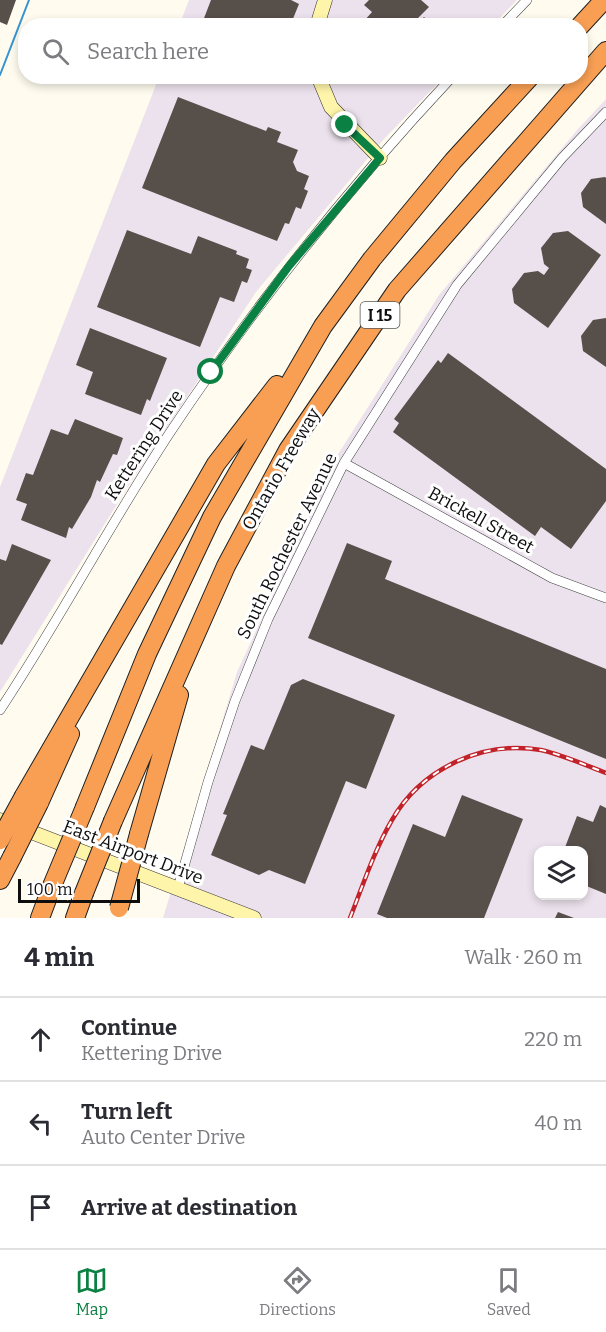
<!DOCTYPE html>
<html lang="en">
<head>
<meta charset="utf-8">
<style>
	:root { --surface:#fff; --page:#f7f7f7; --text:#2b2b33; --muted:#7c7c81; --line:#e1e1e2; --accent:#0b8043 }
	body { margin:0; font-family:Bitter,serif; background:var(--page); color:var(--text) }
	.controls { position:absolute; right:18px; bottom:18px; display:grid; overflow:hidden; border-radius:12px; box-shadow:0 3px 9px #0003 }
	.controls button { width:54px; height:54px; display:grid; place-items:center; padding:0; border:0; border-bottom:2px solid var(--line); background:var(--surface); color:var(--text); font:30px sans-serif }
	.scale { position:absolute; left:18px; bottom:15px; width:122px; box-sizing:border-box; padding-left:6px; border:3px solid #0e0e0e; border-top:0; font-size:16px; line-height:21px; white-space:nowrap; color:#0e0e0e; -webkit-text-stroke:4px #fff; paint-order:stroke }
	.stop { position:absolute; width:18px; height:18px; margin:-14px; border:4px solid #0b8043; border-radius:50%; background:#fff }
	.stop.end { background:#0b8043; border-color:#fff; box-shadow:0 2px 6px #0008 }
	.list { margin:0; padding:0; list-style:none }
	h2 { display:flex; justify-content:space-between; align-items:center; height:78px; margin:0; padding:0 24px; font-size:26px }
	h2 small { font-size:20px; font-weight:400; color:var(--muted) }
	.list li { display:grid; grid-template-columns:39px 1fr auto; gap:18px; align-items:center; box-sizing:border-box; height:84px; padding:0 24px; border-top:2px solid var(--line) }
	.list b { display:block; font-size:22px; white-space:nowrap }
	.list p { margin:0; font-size:20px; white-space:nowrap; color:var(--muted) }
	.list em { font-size:20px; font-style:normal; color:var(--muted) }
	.icon { flex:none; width:33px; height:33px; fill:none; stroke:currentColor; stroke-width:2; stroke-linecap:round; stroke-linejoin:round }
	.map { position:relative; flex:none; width:606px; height:918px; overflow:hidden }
	.search { position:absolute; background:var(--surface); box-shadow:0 3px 9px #0003; left:18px; right:18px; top:18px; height:66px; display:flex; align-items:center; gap:15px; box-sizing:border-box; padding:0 21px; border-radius:24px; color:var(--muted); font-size:22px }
	.sheet { height:330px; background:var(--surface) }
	nav { display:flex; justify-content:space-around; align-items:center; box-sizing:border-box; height:84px; border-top:2px solid var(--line); background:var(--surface); font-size:16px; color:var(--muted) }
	nav a { display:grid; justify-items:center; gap:3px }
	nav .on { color:var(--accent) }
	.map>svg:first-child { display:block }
</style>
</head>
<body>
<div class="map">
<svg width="606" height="918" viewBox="0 0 606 918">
	<rect width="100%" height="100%" fill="#fffcef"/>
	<path fill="#ece2ed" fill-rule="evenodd" d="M189,0h328l-24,25 -314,1z
		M159,77h285l-60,62 -128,153 -132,201 -124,199v-205z
		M606,99v819h-443l74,-246 98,-213 104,-164 139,-166zM538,850h46v46h-46z"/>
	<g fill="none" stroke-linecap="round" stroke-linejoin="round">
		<path stroke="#3794d1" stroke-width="2" d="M0,75l29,-75"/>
	</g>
	<path fill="#574f4a" d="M0,0h16l-9,25 -7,-3z
		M211,0h80l8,4 -9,22h-89z
		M369,0h52l8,7 -15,15 3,2 7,-7 10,9h-78l4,-7 4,2 8,-9 -8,-7z
		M178,97l88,34 2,-4 13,5 -4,10 21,8 -5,12 4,9 12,5 -5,13 4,2 -7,18 -5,-2 -7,17 -4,-1 -8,18 -135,-53z
		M605,177l1,1v46l-23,-17 -2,-14 10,-14z
		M127,230l64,24 7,-18 39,15 -1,3 13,5 -3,9 6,2 -5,13 -5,-2 -8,21 -14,-5 -20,50 -103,-40z
		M568,231l33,24 -53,73 -34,-25 -2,-14 12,-16 14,-2 6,4 5,-7 -5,-4 -3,-16 12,-15z
		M606,318v49l-23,-16 -2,-15 12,-16z
		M90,328l77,30 -17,43 -3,-2 -6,16 -56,-21 8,-22 -17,-7z
		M448,353l158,116v32l-35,48 -30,-22 -6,9 -142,-104 6,-9 -5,-4 44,-59 3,3z
		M75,419l48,19 -6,17 -4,-1 -13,28 -3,-2 -6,17 -19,32 -3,-2 -3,11 -45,-18 6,-16 -11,-4 10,-27 7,2 18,-46 17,6z
		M347,543l45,18 -7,18 221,90v90l-298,-121z
		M12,544l39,16 -49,85 -2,-1v-85l6,2z
		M303,679l92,36 -29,74 -20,-8 -41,103 -36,-14 -10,5 -48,-20 16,-40 -4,-1 28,-69 13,5 27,-65z
		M462,795l61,24 -39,99h-97l-10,-4 36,-90 32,13z
		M600,805l6,3v86l-22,-9v-35h-20l13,-34 16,6z
		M558,912l16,6h-19z"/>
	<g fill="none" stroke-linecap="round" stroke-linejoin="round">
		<g stroke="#414141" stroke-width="10">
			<path id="street" d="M502,26l25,-26
				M344,463l208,115 54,20
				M0,710c60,-91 111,-188 171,-279 84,-126 178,-244 282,-355
				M178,888l30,-106 27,-81 33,-82 76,-156 113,-178 105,-127 44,-46"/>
		</g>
		<g stroke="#303030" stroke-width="15">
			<path id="secondary" d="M317,26l8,-26
				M318,76l13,31 49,51
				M0,820l254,98"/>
		</g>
		<g stroke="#1f1f1f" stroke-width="20">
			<path id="highway" d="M580,26l24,-26
				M24,796l192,-332 61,-79
				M39,803l31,-69
				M85,807l62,-153 65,-137 111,-191 49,-67 81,-98 78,-85
				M113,821l113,-255 62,-116 109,-160 209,-239
				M139,834l40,-139
				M0,880l12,-23
				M40,918l12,-32
				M75,918l9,-25"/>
		</g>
		<use href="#street" stroke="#fff" stroke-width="9"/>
		<use href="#secondary" stroke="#fff5aa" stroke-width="14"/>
		<use href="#highway" stroke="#f89f54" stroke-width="18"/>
		<g stroke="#c22229" stroke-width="4.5">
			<path id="rail" d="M350,918c13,-33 24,-67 42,-98 29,-51 90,-80 149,-70 22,5 44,15 65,23"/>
		</g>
		<use href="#rail" stroke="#fff" stroke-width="2" stroke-dasharray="7" stroke-linecap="butt"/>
		<g stroke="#1f1f1f" stroke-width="20" stroke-linecap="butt">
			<path id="highway-bridge" d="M0,840l24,-44
				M12,857l27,-54
				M52,886l33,-79
				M84,893l29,-72
				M119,908l20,-74"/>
		</g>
		<use href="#highway-bridge" stroke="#f89f54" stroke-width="18"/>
	</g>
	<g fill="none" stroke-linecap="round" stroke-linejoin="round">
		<path stroke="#0b8043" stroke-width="8" d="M211,372l78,-106 91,-108 -35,-33"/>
	</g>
	<g text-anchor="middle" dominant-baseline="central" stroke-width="6" stroke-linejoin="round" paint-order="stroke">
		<rect fill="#fff" stroke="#565656" stroke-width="1.5" x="360.5" y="302" width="39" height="26" rx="4.5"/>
		<g font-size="16" font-weight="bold" fill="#0e0e0e">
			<text x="380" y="315">I 15</text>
		</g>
		<g font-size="18" fill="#0e0e0e" stroke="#fff">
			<text transform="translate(144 445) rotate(-57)">Kettering Drive</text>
			<text transform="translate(281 469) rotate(-60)">Ontario Freeway</text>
			<text transform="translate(481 520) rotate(29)">Brickell Street</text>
			<text transform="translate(287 546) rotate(-64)">South Rochester Avenue</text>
			<text transform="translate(133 852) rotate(21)">East Airport Drive</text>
		</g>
	</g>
</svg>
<div class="controls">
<button><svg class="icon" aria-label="layers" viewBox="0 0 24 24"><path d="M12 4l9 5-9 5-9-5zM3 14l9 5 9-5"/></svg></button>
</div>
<div class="scale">100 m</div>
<div class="stop" style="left:211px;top:372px"></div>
<div class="stop end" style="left:345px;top:125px"></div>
<div class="search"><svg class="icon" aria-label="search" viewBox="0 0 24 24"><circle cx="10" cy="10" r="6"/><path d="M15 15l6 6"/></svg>Search here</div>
</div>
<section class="sheet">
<h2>4 min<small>Walk · 260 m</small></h2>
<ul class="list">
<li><svg class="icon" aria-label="ahead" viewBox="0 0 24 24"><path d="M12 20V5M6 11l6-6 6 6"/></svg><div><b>Continue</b><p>Kettering Drive</p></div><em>220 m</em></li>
<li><svg class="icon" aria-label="left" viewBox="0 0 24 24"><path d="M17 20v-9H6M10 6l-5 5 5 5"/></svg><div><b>Turn left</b><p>Auto Center Drive</p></div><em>40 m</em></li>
<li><svg class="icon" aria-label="arrive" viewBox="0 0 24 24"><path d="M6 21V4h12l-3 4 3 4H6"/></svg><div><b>Arrive at destination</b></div></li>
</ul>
</section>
<nav>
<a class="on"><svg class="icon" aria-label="map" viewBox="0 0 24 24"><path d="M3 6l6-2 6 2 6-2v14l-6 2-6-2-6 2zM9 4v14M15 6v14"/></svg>Map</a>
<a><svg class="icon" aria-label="directions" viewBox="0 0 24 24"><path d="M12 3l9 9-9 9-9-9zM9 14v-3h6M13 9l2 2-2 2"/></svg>Directions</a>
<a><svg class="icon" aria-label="saved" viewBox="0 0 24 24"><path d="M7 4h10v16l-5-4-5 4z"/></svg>Saved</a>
</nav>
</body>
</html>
